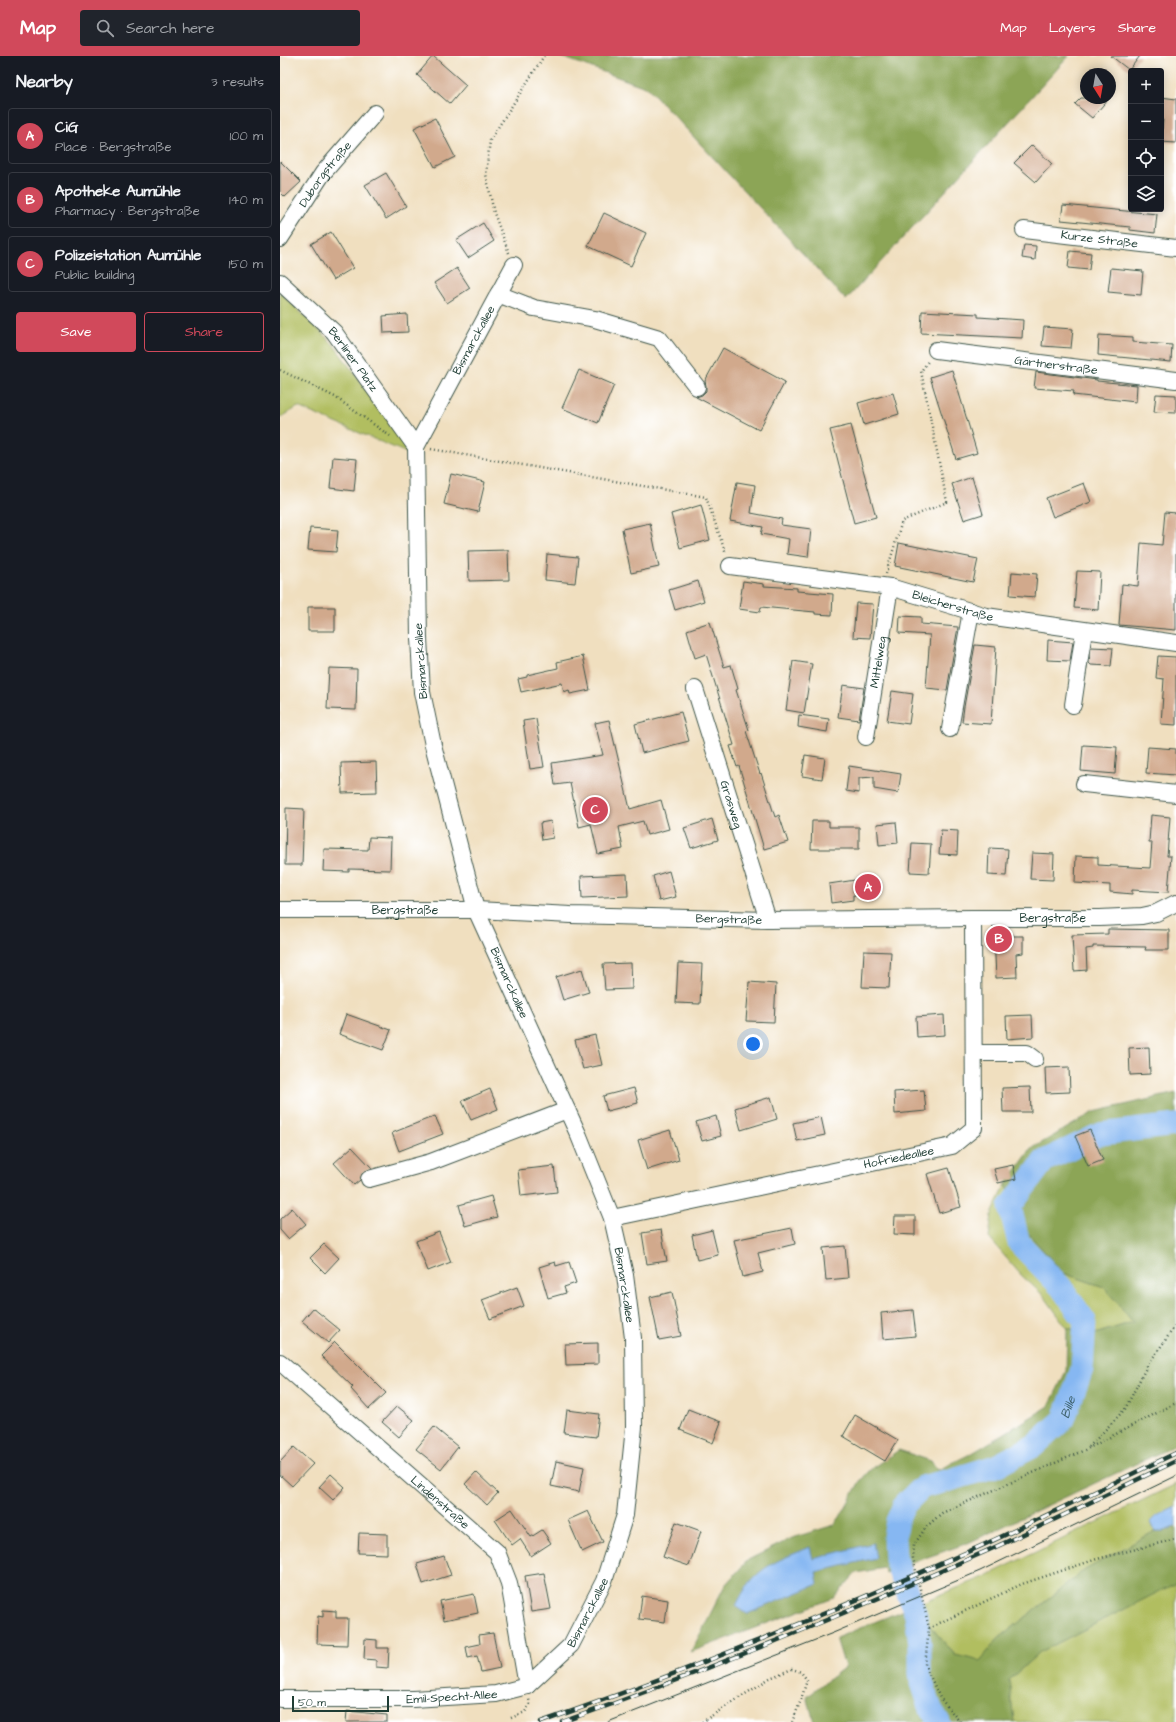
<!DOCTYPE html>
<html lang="en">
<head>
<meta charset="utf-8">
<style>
	:root { --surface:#171b24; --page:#20242c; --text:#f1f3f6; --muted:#9ea1a6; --line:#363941; --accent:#d1495b }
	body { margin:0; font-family:"Architects Daughter",sans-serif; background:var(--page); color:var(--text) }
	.controls { position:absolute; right:12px; top:12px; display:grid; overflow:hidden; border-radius:4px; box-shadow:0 2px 10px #0003 }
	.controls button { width:36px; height:36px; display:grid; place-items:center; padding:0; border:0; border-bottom:1px solid var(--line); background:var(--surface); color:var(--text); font:20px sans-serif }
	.compass { position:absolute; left:800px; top:12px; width:36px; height:36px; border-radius:50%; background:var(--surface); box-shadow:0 2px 10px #0003; rotate:169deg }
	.scale { position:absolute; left:12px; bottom:10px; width:97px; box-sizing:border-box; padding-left:4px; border:2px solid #1f3d34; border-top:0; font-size:11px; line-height:14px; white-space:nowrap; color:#1f3d34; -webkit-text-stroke:3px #fff; paint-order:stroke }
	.you { position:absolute; left:473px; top:988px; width:14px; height:14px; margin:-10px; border:3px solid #fff; border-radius:50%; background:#1a73e8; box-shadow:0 0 0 6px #1a73e833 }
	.badge { display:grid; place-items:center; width:26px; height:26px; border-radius:50%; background:var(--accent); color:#fff; font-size:13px; font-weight:700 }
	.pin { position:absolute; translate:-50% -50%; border:2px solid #fff; box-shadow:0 1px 4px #0006 }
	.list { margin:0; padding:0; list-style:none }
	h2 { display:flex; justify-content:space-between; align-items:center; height:52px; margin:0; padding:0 16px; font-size:17px }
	h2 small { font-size:13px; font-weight:400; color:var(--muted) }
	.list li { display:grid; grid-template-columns:26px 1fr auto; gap:12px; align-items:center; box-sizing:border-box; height:56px; margin:0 8px 8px; padding:0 8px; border:1px solid var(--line); border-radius:4px }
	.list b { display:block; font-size:15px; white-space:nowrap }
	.list p { margin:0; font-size:13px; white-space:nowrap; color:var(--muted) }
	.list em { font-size:13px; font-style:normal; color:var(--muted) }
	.actions { display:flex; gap:8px; padding:12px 16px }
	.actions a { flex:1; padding:9px 0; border:1px solid var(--accent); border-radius:4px; text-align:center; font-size:14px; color:var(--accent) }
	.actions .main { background:var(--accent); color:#fff }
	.icon { flex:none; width:22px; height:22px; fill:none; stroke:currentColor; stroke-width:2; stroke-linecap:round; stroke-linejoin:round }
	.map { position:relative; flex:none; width:896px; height:1666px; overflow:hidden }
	header { display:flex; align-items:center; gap:24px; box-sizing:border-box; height:56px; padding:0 20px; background:var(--accent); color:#fff }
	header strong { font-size:19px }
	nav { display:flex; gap:22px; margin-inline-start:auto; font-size:14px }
	.search { width:280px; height:36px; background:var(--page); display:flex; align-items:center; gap:10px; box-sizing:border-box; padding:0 14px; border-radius:4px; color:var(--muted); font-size:15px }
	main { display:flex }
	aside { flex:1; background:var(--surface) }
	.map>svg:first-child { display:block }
</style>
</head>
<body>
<header>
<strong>Map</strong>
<div class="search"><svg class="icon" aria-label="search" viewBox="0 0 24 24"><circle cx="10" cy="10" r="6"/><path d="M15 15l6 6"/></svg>Search here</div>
<nav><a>Map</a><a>Layers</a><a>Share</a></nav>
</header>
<main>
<aside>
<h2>Nearby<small>3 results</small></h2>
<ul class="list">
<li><span class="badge">A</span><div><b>CiG</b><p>Place · Bergstraße</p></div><em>100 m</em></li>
<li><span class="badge">B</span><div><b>Apotheke Aumühle</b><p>Pharmacy · Bergstraße</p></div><em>140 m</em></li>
<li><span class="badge">C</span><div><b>Polizeistation Aumühle</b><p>Public building</p></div><em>150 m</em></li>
</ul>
<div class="actions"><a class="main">Save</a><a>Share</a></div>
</aside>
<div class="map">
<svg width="896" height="1666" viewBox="0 0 896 1666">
	<rect width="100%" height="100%" fill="#fff"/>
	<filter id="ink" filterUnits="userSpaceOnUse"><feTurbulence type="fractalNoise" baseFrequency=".025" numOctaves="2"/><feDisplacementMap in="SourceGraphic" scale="8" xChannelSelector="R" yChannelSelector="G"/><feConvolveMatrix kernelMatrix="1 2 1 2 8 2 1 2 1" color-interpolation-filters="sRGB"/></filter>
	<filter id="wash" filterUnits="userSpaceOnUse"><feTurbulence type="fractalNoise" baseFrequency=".012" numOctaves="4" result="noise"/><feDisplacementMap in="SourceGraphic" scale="16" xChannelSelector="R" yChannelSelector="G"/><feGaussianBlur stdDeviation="0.9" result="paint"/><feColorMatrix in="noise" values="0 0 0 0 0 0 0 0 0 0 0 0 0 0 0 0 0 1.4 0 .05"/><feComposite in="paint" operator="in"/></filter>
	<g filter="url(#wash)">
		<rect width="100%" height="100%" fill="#f0dfbf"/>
		<path fill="#b1be60" stroke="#687e4a" d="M0,236l53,52 70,96 4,13 -109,-46 -18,11z
			M726,1128l19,46 38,43 41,14 29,35 -38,12 -28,-6 -23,-32 -23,-21 -32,-37 3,-24z
			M896,1428v23l-19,9 -6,6 4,9 -70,39 -87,69 -18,22 -25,-6 -42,-49 71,-29z
			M896,1527v139h-162l-5,-42 31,-28z"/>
		<path fill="#8ca556" stroke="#567145" d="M279,0h510l-223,244 -198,-212z
			M896,1037v352l-208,98 -43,15 -39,15 -2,-5 -28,5 -22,25 -143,54 34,-67 23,-25 44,-22 42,-13 6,-8 20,-36 12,-13 27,-18 32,11 7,9 36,-18 75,-46 17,-35 1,-43 28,6 38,-12 -29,-35 -41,-14 -38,-43 -19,-46 25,-35 63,-37z
			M896,1470v57l-136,69 -31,28 5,42h-200l-7,-26 38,-29 -9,-29 77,-32 42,49 25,6 18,-22 87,-69 70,-39h10z"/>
		<path fill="#86b7f2" stroke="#527a93" d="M896,1451v19l-11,5h-10l-4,-9 6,-6z
			M593,1487l3,15 -60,14 2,12 -71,30 -11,-8c18,-39 37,-43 74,-59l3,12z"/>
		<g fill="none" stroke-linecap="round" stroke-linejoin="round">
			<path stroke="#86b7f2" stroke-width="23" id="s1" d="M659,1666l-8,-13 -11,-32v-33l-4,-29 -21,-56 -1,-22 3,-16 7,-16 18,-18 28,-7 46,-14 38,-20 30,-27 18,-50 3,-48 -24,-34 -42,-44 -9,-36 34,-46 56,-27 76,-9"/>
		</g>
		<g id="blocks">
			<path fill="#d1a98c" d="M153,0l33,29 -16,19 -33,-29z
				M831,0h29l-11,14z
				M881,41l15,2v44l-15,-1 2,-22h-2z
				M801,42h28l-17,20 -17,-14z
				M155,62l20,39 -20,10 -21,-39z
				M752,89l20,19 -16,18 -22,-19z
				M0,105l21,21 -16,15 -5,-5z
				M106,117l20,33 -20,13 -21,-34z
				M783,149l94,9 -2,19 -25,-3v-3l-69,-7z
				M324,157l42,20 -15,33 -43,-20z
				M203,167l11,18 -26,17 -12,-18z
				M51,176l22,36 -20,12 -22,-36z
				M744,189l12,1 -1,14 -13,-2z
				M790,195l21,2 -2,17 -21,-2z
				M177,212l13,20 -23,15 -13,-20z
				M831,212l32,3 -2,24 -33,-3z
				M642,255l56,3v3l45,3 -1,18 -101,-5z
				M127,258l1,18 -24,1 -1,-17z
				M764,271l29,2 -2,19 -29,-2z
				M819,279l34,2v5l39,3 -1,17 -73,-7z
				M443,292l62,34 -26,48 -63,-33 6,-2 4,-4v-5l-1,-5z
				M299,314l35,15 -16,38 -36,-15z
				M672,314l25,83 -21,6 -26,-82z
				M756,316l61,8v1l40,4 -1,17 -63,-7 1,-4 -40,-3z
				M613,337l6,21 -35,11 -6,-22z
				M876,338l20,1v18l-22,-1z
				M571,369l25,92 -22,6 -24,-93z
				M53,401l24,2 -3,32 -24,-3z
				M171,418l34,8 -7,30 -34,-8z
				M692,421l11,37 -19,6 -12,-36z
				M457,426l18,3 -4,28 31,6 -1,6 30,4 -3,28 -21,-3 2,-15 -28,-5 2,-7 -33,-6z
				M804,427l7,19 -38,15 -7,-19z
				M421,449l9,35 -30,8 -9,-34z
				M885,456l11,1v117l-57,-5 3,-41 16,2 3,-43 21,2z
				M370,467l9,44 -28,6 -9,-44z
				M30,472l28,2 -2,22 -28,-2z
				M619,487l79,16 -5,23 -78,-16z
				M228,494l1,30 -40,1 -1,-30z
				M267,498l31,3 -3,26 -30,-3z
				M797,515l23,1 -2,38 -24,-2z
				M732,516l25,2 -2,23 -25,-2z
				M418,525l6,20 -29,9 -6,-20z
				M463,525l21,3v2l33,2v3l36,3 -1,21 -17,-1v-2l-54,-5 -1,5 -21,-3z
				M576,547l17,1 -3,34 -17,-1z
				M28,551h27v24h-27z
				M620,560l21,1v7l37,3 -11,63 -21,-2 4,-53 -31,-2z
				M430,566l14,45 7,-2 7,24 -2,1 13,40 -3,1 14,43 1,-1 14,44 4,-2 9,27 -24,7 -25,-83 -2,1 -7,-21 4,-1 -28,-91 -11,4 -8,-28z
				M768,584l25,2 -3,19 -23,-1z
				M695,589l21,2 -5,77 -29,-2 2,-15z
				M811,591l22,1 -2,18 -20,-1 -2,-2z
				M303,600l7,34 -20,4 -1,-4 -5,2 -2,-9 -41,9 -3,-13 9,-2v-2l31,-7 -1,-6z
				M878,600l18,1v68l-15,-1 3,-45 -8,-1z
				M513,605l19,3 -8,49 -18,-3z
				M49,612l28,1 -1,41 -29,-1z
				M563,629l21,3 -5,32 -21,-3z
				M612,635l21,3 -4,30 -22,-3z
				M401,656l8,29 -47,12 -7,-29z
				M519,659l30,4 -2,13 -29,-5z
				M256,663l8,48 -14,2 -7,-48z
				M329,664l21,89 31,-9 8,29 -22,6 -4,-14 -24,6 4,22 -25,5 -7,-30 -12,3 -9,-44 -15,2 -3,-22 51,-8 -8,-32z
				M803,689l34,2 -2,27 -34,-3z
				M868,691l28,2v26l-30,-2z
				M525,699l20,3 -3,21 -20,-3z
				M96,706l1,30 -35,1 -1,-30z
				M569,710l52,8 -3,19 -24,-4v-12l-15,1v15l-13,-2z
				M6,752l18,1 -2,56h-17z
				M871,759l19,2 -3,39h4l-3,36 -36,-2v4l-22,-2v-7l-35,-2 1,-27 22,1v8l52,3 2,-26h-3z
				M432,763l6,21 -27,8 -7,-20z
				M271,765l2,17 -11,2 -2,-17z
				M532,765h17v6h30v22h-48z
				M616,766l2,21 -19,2 -2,-21z
				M661,774l17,1 -1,24 -18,-1z
				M89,781l22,1 -1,32 -41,-1v3l-26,-1 1,-22 44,1z
				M632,787l19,1 -2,29 -19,-1z
				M709,792l19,1 -2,27 -18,-1z
				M752,797l22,1 -1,26 -23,-1z
				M389,815l7,26 -17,4 -6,-25z
				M347,818l1,22 -46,2 -1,-22z
				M583,820l13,2 -2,20 -21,-3v5l-22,3 -2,-19 33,-5z
				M828,873l61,1v20h-24l1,-3 -53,-1v2l-7,1 1,21 -13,1 -2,-36 36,-1z
				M733,878v2h10v17l-7,1 1,23 -21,1 -2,-43z
				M584,895l27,1 -2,36 -27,-1z
				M351,907l1,26 -27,1 -2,-26z
				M398,907l24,1 -2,40 -24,-1z
				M302,913l7,23 -26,8 -7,-23z
				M469,926l27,2 -2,38 -28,-1z
				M66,958l45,16 -8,20 -44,-16z
				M664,959l1,20 -28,2 -1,-20z
				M752,959l1,22 -26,2 -1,-23z
				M315,979l7,30 -19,4 -8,-29z
				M869,991l1,27 -20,1 -1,-27z
				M789,1011l1,25 -24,1 -1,-25z
				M750,1031l1,25h-28l-1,-24z
				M354,1032l4,15 -31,8 -4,-15z
				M210,1033l8,20 -27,11 -9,-19z
				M644,1034l2,21 -31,3 -1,-22z
				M491,1041l6,22 -36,11 -6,-22z
				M155,1060l8,18 -44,17 -7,-18z
				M436,1060l5,20 -19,5 -6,-19z
				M541,1061l4,18 -28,6 -4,-18z
				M390,1074l9,30 -32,10 -9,-30z
				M810,1074l13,30 -15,6 -13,-30z
				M72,1091l20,21 -9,4 -3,8 -6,5 -20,-22z
				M733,1109l3,14 -18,4 -4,-14z
				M274,1110l3,26 -36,4 -3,-26z
				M669,1112l12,39 -22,6 -12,-39z
				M211,1140l6,21 -32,9 -6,-21z
				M12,1152l14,16 -18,15 -8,-9v-11z
				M615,1160h20v19l-21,-1z
				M512,1172l3,16 -37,9 5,19 -20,5 -9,-37z
				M381,1174l6,31 -20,3 -5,-31z
				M432,1174l6,25 -21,5 -5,-25z
				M159,1176l12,30 -23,9 -12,-30z
				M44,1188l15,14 -14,15 -15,-15z
				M565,1190l3,32 -22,2 -3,-32z
				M275,1206l1,4 13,-4 7,21 -12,4 2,6 -18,5 -9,-31z
				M237,1231l7,19 -34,13 -8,-19z
				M392,1236l9,44 -22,4 -9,-43z
				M33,1252l27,22 -12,13 -26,-22z
				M633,1254l3,26 -33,3 -2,-26z
				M55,1286l51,51 -17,16 -18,-20 2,-2 -32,-31z
				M318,1287v21l-32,1 -1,-21z
				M117,1350l17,14 -15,17 -17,-15z
				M408,1353l33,13 -8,21 -33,-13z
				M287,1354l32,4 -3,23 -32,-4z
				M575,1359l43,25 -13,21 -42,-25z
				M154,1371l24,20 -17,22 -25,-20z
				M14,1391l19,17 -21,22 -12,-11v-13z
				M276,1405l28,6 -5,25 -28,-6z
				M196,1416l22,21 -11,12 -22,-21z
				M51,1418l14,13 -12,13 -14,-13z
				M232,1453l19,28 11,-7 9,13 -20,13 -11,-17 -8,6 -17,-25z
				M308,1455l15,31 -21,10 -14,-32z
				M396,1466l25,9 -12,35 -26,-9z
				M79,1477l28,1v20l-29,-1z
				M164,1500l7,19 -28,9 -6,-20z
				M264,1517l7,36 -20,3 -6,-36z
				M194,1538l4,19 -34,7 -4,-19z
				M362,1540l26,4 -3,22 -26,-3z
				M43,1554l13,1v7h12l-1,27 -30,-1 1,-28 5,1z
				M213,1577l7,35 -19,4 -4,-16 -9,2 -2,-11 14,-3 -1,-9z
				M85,1583l12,1v8h12l-1,20 -12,-1v-7l-12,-1z
				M67,1655l40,4v7h-41z"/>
		</g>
	</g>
	<g filter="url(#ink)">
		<use href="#blocks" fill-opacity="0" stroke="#3e5549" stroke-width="1"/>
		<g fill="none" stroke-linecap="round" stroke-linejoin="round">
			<g stroke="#3e5549" stroke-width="18">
				<g id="minor">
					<path id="s2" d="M744,174l152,18"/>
					<path id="s3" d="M0,183l43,-66 52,-60"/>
					<path id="s4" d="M0,226l54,50 82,115"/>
					<path d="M218,238l36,14 61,11 64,19 38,49"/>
					<path id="s5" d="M656,294l240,30"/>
					<path id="s6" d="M450,510l160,21 96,29 190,27"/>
					<path id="s7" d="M415,633l73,231"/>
					<path d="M793,649l11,-74"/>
					<path d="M670,673l21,-118"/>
					<path id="s8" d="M586,681l24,-150"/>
					<path d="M804,728l92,10"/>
					<path id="s9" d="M0,854h196l95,5 197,5 205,-2h127l42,-2 14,-3 20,-10"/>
					<path d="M695,997h52l8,6"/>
					<path d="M89,1123l62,-17 136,-52"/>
					<path id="s10" d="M332,1162l340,-72 22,-18 -1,-210"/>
					<path id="s11" d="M0,1306l217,190 12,31 18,103"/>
					<path id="s12" d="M0,1643h133l83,-5 31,-8 44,-41 33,-64 21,-66 9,-88 -1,-89 -8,-63 -13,-57 -33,-82 -103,-226 -43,-165 -11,-53 -3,-54 -3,-191 98,-182"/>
				</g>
			</g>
			<path stroke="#3e5549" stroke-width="2.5" stroke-dasharray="1 3" stroke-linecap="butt" d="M229,197l-15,-40 -8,-39 4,-34 54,-84
				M0,314l55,27 55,39
				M151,393l275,48 20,57
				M606,518l16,-53 45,-19 -26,-131 8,-11
				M809,1391l36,-38 22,-43 29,-41
				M649,1572l93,-44 75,-25 79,-20
				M231,1662l14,-6 5,-8 -1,-5
				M422,1666l68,-44 22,-9 9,3 6,8 -6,20 -9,22
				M680,1666l-20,-24 -15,-33 4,-37 -16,-70 1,-13 12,-18 16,-14 145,-64 89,-46"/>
			<use href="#minor" stroke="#fff" stroke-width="16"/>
			<path stroke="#1f3d34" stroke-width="1" d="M328,1666l225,-89 147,-62 196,-95"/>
			<g stroke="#1f3d34" stroke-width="4.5">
				<path id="rail" d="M261,1666c145,-50 291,-110 431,-172 69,-31 136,-65 204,-97
					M282,1666c140,-49 276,-105 411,-165 68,-30 136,-64 203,-96"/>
			</g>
			<use href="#rail" stroke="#fff" stroke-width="3" stroke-dasharray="9" stroke-linecap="butt"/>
		</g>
	</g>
	<g text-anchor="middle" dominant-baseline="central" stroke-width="3" stroke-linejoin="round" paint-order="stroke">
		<g font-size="12" fill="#1f3d34" stroke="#fff">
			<text stroke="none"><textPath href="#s3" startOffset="79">Duborgstraße</textPath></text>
			<text stroke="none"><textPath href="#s2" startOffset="76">Kurze Straße</textPath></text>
			<text stroke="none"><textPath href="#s12" startOffset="1677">Bismarckallee</textPath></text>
			<text stroke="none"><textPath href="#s4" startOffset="107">Berliner Platz</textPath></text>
			<text stroke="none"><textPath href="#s5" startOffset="121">Gärtnerstraße</textPath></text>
			<text stroke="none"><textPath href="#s6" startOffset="227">Bleicherstraße</textPath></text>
			<text transform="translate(141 605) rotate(-94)">Bismarckallee</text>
			<text stroke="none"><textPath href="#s8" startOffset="76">Mittelweg</textPath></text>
			<text stroke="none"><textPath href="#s7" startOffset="121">Grasweg</textPath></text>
			<text stroke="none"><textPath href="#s9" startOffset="125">Bergstraße</textPath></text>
			<text stroke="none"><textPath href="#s9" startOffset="773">Bergstraße</textPath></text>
			<text stroke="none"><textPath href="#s9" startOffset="449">Bergstraße</textPath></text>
			<text transform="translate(229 927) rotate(66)">Bismarckallee</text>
			<text stroke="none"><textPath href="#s10" startOffset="293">Hofriedeallee</textPath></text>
			<text transform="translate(344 1229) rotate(81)">Bismarckallee</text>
			<text stroke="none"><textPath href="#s11" startOffset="213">Lindenstraße</textPath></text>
			<text stroke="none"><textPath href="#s12" startOffset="345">Bismarckallee</textPath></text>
			<text stroke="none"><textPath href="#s12" startOffset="172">Emil-Specht-Allee</textPath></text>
		</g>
		<g font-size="13" font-style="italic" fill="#3e626d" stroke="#fff">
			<text stroke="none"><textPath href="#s1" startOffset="425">Bille</textPath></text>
		</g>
	</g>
</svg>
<div class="controls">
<button>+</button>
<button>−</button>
<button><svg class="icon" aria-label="locate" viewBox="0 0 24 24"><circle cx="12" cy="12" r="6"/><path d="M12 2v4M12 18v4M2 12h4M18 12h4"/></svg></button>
<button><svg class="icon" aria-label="layers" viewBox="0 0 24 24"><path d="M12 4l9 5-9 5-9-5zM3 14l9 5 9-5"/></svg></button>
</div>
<svg class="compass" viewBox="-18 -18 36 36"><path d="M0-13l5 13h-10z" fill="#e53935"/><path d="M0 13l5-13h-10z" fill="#9ea1a6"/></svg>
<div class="scale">50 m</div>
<div class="you"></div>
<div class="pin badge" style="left:588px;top:831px">A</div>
<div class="pin badge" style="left:719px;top:883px">B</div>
<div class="pin badge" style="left:315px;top:754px">C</div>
</div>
</main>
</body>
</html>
